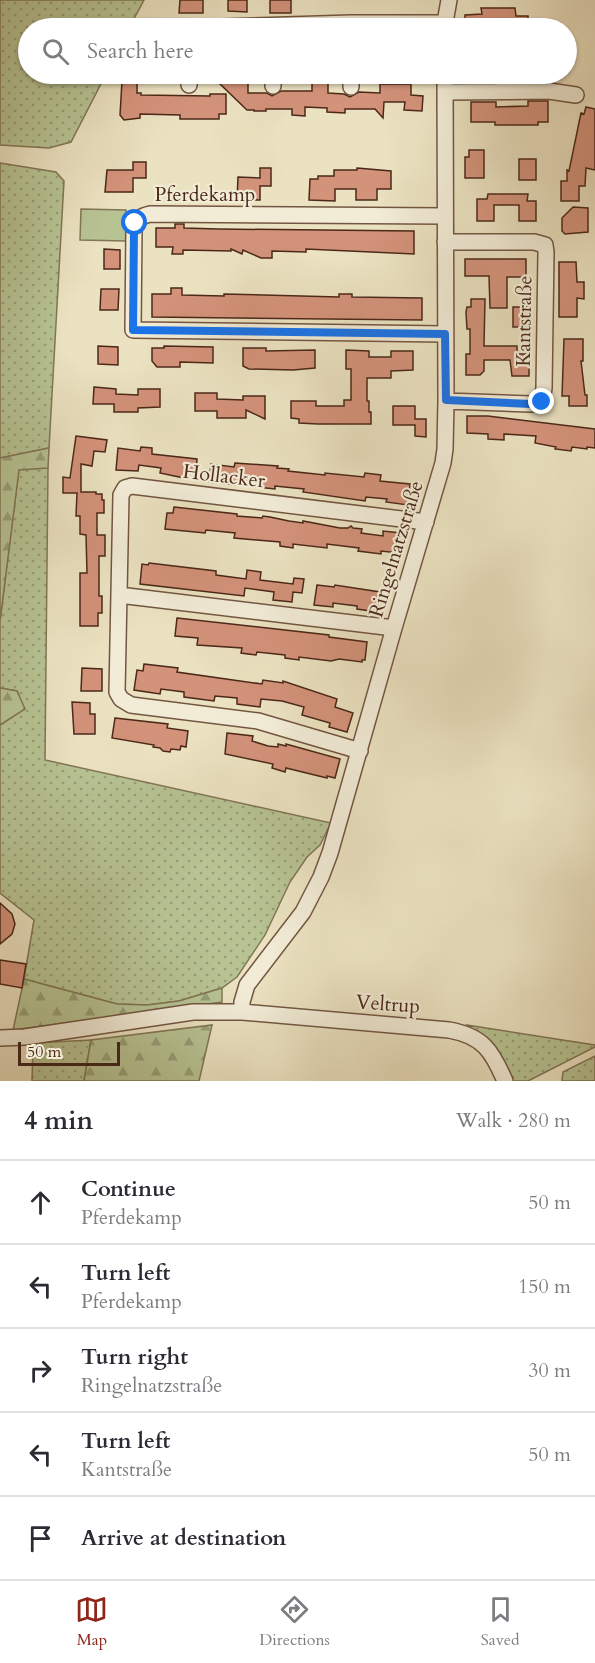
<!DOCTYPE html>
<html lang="en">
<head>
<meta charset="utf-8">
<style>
	:root { --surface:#fff; --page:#f7f7f7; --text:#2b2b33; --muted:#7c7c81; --line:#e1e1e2; --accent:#8f2418 }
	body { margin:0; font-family:Cardo,serif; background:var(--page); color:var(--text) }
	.scale { position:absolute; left:18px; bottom:15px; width:102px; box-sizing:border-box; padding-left:6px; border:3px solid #4b2818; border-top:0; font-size:16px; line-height:21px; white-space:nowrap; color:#4b2818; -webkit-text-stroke:4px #f2ecd7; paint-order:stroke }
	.stop { position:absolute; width:18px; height:18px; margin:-14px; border:4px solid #1a73e8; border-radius:50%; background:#fff }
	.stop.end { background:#1a73e8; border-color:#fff; box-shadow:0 2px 6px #0008 }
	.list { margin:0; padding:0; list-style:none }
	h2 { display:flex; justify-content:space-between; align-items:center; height:78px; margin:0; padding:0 24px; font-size:26px }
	h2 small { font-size:20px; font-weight:400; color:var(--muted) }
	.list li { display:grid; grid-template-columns:39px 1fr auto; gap:18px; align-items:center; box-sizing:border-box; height:84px; padding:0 24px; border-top:2px solid var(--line) }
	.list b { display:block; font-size:22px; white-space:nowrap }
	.list p { margin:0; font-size:20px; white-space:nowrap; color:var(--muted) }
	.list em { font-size:20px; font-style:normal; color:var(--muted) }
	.icon { flex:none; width:33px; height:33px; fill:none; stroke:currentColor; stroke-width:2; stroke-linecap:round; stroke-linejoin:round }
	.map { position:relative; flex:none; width:595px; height:1081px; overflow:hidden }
	.search { position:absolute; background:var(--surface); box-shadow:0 2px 4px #0004; left:18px; right:18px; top:18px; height:66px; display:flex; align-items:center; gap:15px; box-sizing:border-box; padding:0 21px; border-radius:33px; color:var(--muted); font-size:22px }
	.sheet { height:498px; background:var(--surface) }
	nav { display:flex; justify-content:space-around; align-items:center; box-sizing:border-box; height:84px; border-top:2px solid var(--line); background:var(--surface); font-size:16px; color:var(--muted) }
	nav a { display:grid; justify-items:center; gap:3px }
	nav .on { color:var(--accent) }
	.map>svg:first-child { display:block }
</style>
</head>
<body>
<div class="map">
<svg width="595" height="1081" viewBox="0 0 595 1081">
	<defs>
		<pattern id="grass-dots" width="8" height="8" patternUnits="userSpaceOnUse" patternTransform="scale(1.5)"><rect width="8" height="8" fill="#b7c393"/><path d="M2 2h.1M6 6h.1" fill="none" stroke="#979e77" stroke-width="1.8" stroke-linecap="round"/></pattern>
		<pattern id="forest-firs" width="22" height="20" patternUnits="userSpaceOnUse" patternTransform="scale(1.5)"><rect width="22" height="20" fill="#b7c393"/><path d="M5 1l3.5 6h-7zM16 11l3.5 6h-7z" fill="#979e77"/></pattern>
	</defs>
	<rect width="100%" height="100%" fill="#ebe2c1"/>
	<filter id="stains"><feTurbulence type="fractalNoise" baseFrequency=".00333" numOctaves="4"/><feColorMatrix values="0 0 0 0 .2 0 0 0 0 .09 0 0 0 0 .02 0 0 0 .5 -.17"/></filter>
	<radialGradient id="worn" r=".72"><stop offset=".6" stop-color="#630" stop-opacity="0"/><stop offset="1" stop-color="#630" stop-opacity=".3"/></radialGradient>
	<path fill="url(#grass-dots)" stroke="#817656" stroke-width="1.5" d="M0,0h144l-15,28h-101v46h78l-35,68 -22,6 -49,-3z
		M0,163l56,9 8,9 -15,267 -49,10z
		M48,468l-3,292 286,63 -11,22 -13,12 -17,25 -25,53 -28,42 -15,11 -43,13 -32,4 -30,-1 -93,-25 10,-59 -34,-27v-168l24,-16 -7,-18 -17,-3v-67l19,-152z
		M467,1025l128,20v2l-67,34h-19l-32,-47z
		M91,1040l-7,41h-52l1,-38z
		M595,1056v25h-33l1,-9z"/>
	<path fill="url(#forest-firs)" stroke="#817656" stroke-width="1.5" d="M49,448l-1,20 -29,2 -19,151v-163z
		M0,688l17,3 8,18 -25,16z
		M24,979l93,25 30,1 32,-4 43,-13v14l-209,28z
		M212,1025l-13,56h-115l7,-41z"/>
	<path fill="#b7c393" stroke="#817656" stroke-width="1.5" d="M81,209l45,1v31l-46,-1z"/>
	<path fill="#d3927a" stroke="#4b2818" stroke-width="1.5" d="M180,0h23v13h-24z
		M228,0h19v12l-19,-1z
		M270,0h21v13h-21z
		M481,8h34l1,8h12v12h-19v-6h-22v6h-22v-13l17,-1z
		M122,81h15v12h4v2l69,1v-2h16v20h-7v5h-39v-4l-40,-1v4l-16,2 -4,-5z
		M218,82l30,1v10h19l5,3 9,-5h31v-8h16v10l16,1 6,3 9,-5 21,1v-9h31v11l12,1 -1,15 -18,-1 1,-8h-21l-1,16 -8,-9h-30v4l-18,-1v-4l-22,-1v9l-13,-1v-6h-26v2h-12v-1h-7z
		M528,101h20v21h-10v3h-43v-3h-24v-20h25v5l32,-1z
		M586,107l9,2v61l-9,-2 -1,18h-6v15h-18v-20h6v-11l2,1 12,-58 3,1z
		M469,150h15v28h-19v-21h4z
		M519,159h17v21h-17z
		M133,162h13v16h-13v14h-28l2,-22h26z
		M260,168h11v18h-11v14h-23l1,-23 22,1z
		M357,168l34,3v18h-14v11h-21v-11h-21v12l-26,-1 1,-21h8v-3h16v-6h23z
		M488,194h40l-1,7h9v20h-17v-16h-25v16h-17v-22h10z
		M573,207l15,1v24l-23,2 -3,-3v-13z
		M175,224h9v4l34,1 196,2v23l-108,-5v3l-34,-1v7h-11l-18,-8 -1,4 -11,-5v2l-48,-1v4h-11l1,-7h-17v-19h19z
		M104,249l16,1v19h-16z
		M465,259h61v18h-19v31h-17l-1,-32h-24z
		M559,262h17l1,20h7v17l-7,-1v19h-18z
		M171,288h11v7l42,1v-2l115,3v-3h13v3l70,1v22l-270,-3v-23h19z
		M101,289h18l-1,21h-18z
		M471,299h14l-1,47h33v8h12v22h-17l-2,-16h-26v11l-4,4h-14v-21h4v-25h-3l-1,-17 1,-5h4z
		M513,307h16v20h-16z
		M564,339h19v22h-2l4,34h2v11h-18v-10h-7z
		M98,346l20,1v18l-20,-1z
		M164,346l49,1v16l-33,-1v5h-23l-5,-6v-13h12z
		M243,348h23v3l49,-1v18l-22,2 -44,-1 -6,-3z
		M346,350l23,1v6h22v-6h22v19l-22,1v7h-24v23h2v11h2v12h-53l-19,-1v-4l-8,-1v-17h25v5h28v-6h7v-31h-5z
		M94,387l22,2v5l22,1v-6h22v18l-22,1v4h-24v-8h-21z
		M195,393h22v6l26,1v-4h22v23l-19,-9v8h-29v-7h-22z
		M393,406h22v13h11v18l-11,-1v-11h-22z
		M467,416h21l107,13v19l-8,-1v2l-15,-2 -1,4 -16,-2 1,-2 -21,-4 1,-7 -32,-2v6l-16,-1v-5l-21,-1z
		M76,436l31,4 -2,12 -11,-1 -2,15 -11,-2v28h15v2h6v6h2v13h-7v22h8v21h-6v40h3v17h-4v13h-18v-53h7l-1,-38 -6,-1v-18h-4l1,-23h-14v-16l7,1z
		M141,447l11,1v6l45,5 -1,14 -11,-2 -1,7 -24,-5 1,-5 -22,-3 -1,6 -22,-1 2,-22 22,3z
		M235,463l43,3 -1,2 12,1 -1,2 37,4v-2l39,4 1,-4 16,2 -1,6 30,3 -2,21 -22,-3 1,-3 -21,-2 -1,4 -62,-9 1,-3 -29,-3v3l-66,-7 2,-18 23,3z
		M174,507l63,7v2l25,2 1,-2 7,1 19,4 14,2v-2l37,7h8l3,-2 2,2 9,1 -1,4 22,3v-5l18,2 -2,20 -18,-2v3l-23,-3 1,-3 -32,-4v4l-34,-4v4l-13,-2v-4l-46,-4 1,-5 -29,-3 -1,3 -40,-4 2,-16h6z
		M149,563l67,8v4l30,4 1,-9 14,2 -1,8 33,4 1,-6 10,1 -2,14 -9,-1 -1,10 -19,-2 1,-8 -29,-4 -1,8 -104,-12 2,-20 6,1z
		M317,585l17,2 1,-2 45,7 -3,20 -20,-3v-3l-24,-3v4l-19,-2z
		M177,618l152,17v2l38,5 -2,18h-3v2l-23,-3 -8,2 -32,-4v3l-14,-2v-3l-28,-3 -1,3 -15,-2 1,-5 -45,-3 1,-7 -23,-2z
		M144,664l34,4 -1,4 85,12 1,-4 20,3v-2l54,18 -2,8 18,6 -6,19 -18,-5 1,-4 -28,-8 2,-8 -22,-6 -21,-2 -1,8 -23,-3v-6l-22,-2 -1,5 -30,-4v-5l-23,-3 -1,5 -26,-4 3,-20 6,1z
		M82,668l20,1v22h-21z
		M72,702l18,1v11h5v20h-21z
		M115,718l53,6 -1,4 21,3 -2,16 -5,-1 -1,4 -9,-1 -1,3 -7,-1 -3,-3 -7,-1 1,-2 -42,-7z
		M227,733l26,3 -1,5 16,5 10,1v-3l8,2v-2l54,15 -5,19 -8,-2v2l-41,-10 -1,4 -13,-4 1,-4 -48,-10z
		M0,903l12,11 3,10 -3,10 -12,10z
		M0,960l26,4 -4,24 -22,-4z"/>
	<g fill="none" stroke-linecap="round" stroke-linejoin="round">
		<g stroke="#735642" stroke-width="18">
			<path id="minor" d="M191,28l160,-5h93
				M444,28l5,-28
				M351,74v13
				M445,74l1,327 -1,48 -2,14 -49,165 -64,225 -9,24 -18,35 -56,73 -5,17v10l207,18c34,6 43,21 56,51
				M504,74v17
				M189,85l1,-11
				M273,86v-12
				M446,92l103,-1 27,4
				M445,216l-295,-2c-9,2 -13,5 -16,14l-1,102 312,4
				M445,242h89l11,3 1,7 -2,136 -2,13 -11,3 -85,-3
				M119,595l275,33
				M360,751l-102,-30 -127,-16 -10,-6 -4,-7 4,-197 4,-7 7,-2 294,36
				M0,1038l25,-1 168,-25h49"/>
		</g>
		<use href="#minor" stroke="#f2ecd7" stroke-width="15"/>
	</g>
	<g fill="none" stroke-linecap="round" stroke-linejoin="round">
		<path stroke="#1a73e8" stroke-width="8" d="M135,223l-1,5 -1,102 312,4 1,66 85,4 11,-2"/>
	</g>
	<g text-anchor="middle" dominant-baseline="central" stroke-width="4.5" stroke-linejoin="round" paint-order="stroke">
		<g font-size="20" fill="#4b2818" stroke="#f2ecd7">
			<text x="205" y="194">Pferdekamp</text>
			<text transform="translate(524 321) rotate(-89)">Kantstraße</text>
			<text transform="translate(224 476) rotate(7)">Hollacker</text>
			<text transform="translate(396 549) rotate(-73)">Ringelnatzstraße</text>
			<text transform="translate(388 1004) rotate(4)">Veltrup</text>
		</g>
	</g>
	<rect width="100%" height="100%" filter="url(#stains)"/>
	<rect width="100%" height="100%" fill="url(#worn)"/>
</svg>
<div class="scale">50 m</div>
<div class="stop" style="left:135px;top:223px"></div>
<div class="stop end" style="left:542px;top:402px"></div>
<div class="search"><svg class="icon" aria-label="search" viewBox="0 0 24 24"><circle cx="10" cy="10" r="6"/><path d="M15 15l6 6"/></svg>Search here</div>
</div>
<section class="sheet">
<h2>4 min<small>Walk · 280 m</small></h2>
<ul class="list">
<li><svg class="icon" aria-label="ahead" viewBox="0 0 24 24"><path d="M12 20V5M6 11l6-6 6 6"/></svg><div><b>Continue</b><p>Pferdekamp</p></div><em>50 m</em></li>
<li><svg class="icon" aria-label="left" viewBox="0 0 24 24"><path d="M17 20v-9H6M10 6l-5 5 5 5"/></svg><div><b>Turn left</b><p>Pferdekamp</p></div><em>150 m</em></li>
<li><svg class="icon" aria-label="right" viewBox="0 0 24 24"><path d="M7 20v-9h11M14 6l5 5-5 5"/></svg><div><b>Turn right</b><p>Ringelnatzstraße</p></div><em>30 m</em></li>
<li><svg class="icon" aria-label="left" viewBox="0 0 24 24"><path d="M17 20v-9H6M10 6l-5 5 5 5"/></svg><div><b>Turn left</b><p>Kantstraße</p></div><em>50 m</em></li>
<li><svg class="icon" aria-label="arrive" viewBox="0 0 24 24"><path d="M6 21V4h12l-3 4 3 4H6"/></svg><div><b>Arrive at destination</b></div></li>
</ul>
</section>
<nav>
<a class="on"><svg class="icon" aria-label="map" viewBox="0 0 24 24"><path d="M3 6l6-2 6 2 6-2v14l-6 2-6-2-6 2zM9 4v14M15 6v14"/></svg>Map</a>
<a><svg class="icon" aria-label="directions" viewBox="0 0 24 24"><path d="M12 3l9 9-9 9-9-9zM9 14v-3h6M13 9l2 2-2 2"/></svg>Directions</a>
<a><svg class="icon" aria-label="saved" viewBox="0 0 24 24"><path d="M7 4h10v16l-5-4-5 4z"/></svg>Saved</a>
</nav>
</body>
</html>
